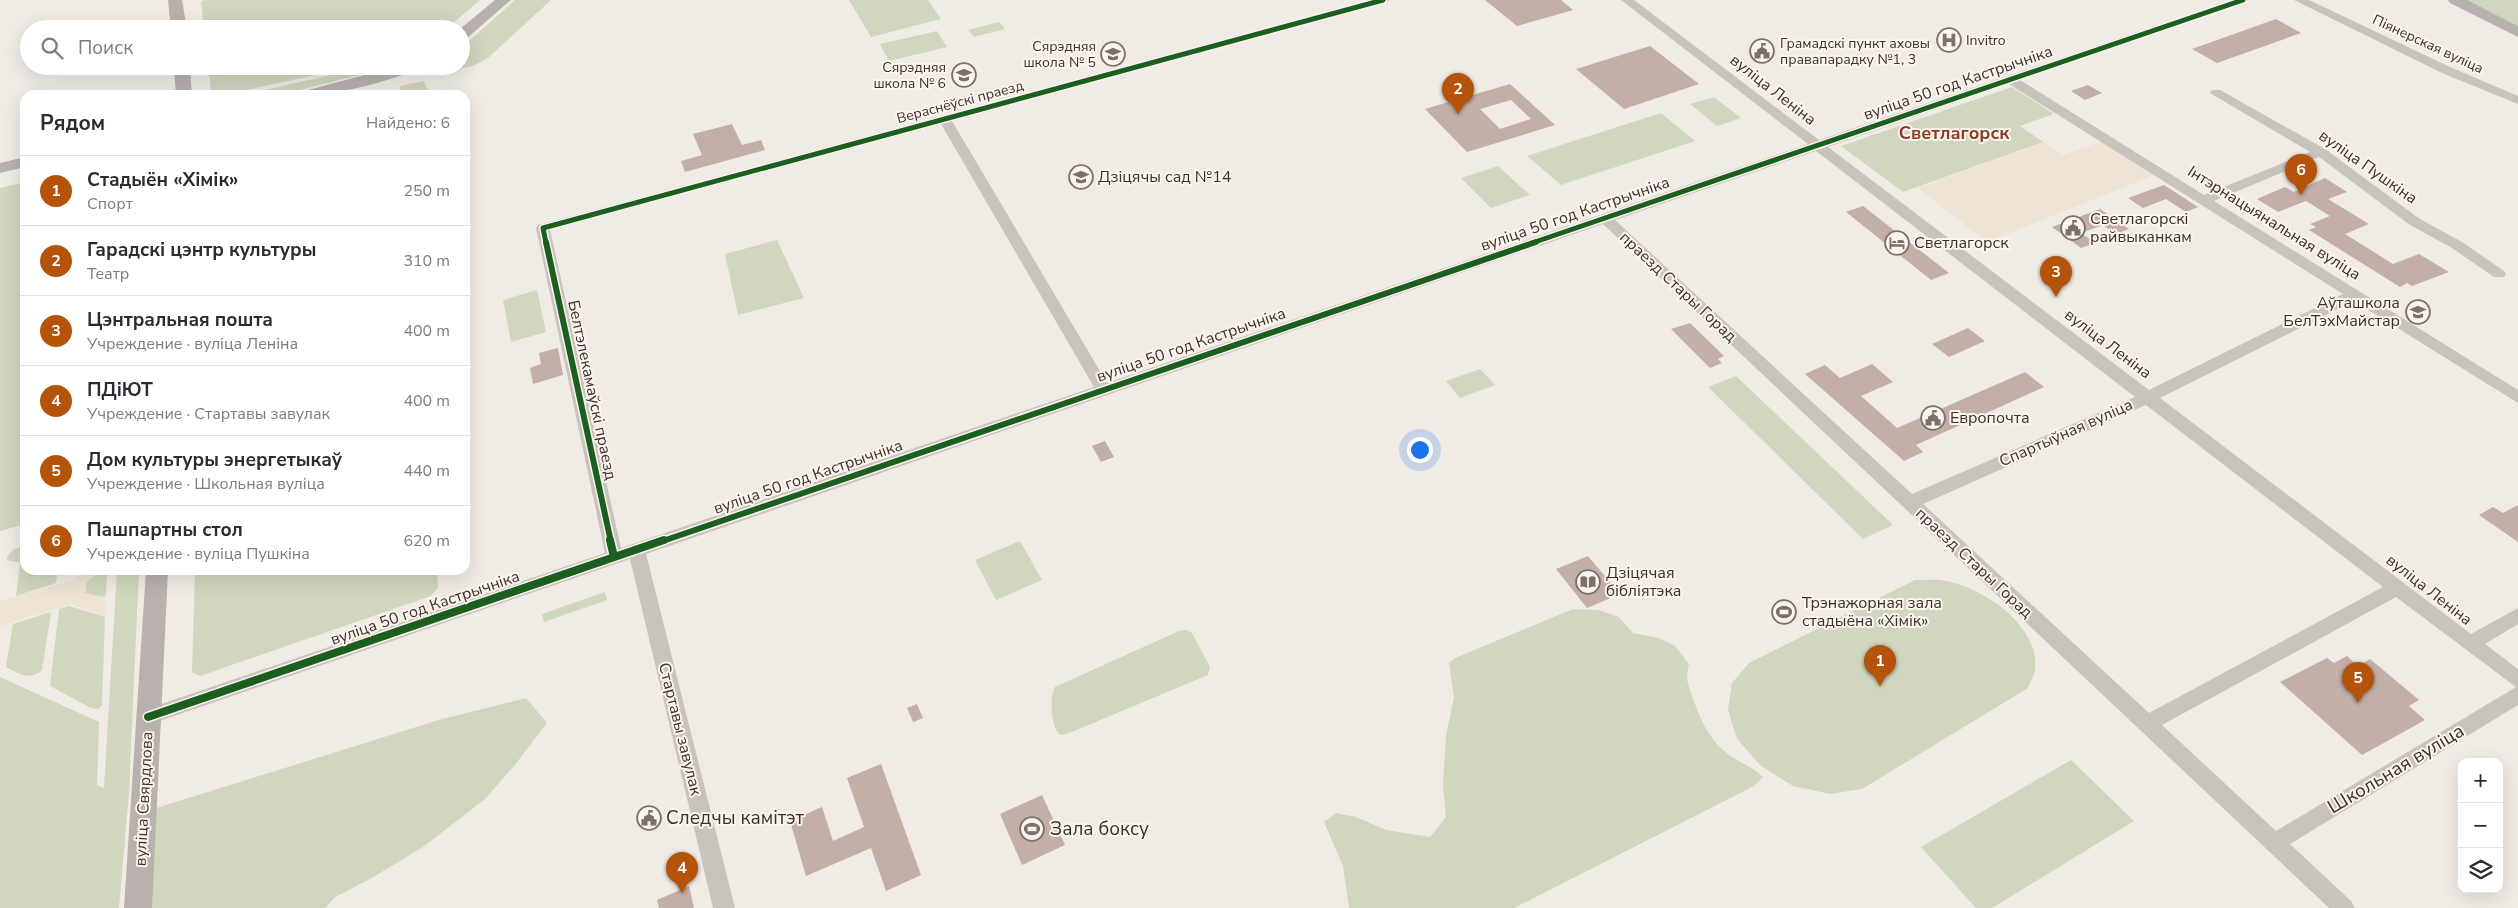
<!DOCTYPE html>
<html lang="ru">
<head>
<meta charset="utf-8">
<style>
	:root { --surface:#fff; --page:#f7f7f7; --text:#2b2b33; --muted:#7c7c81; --line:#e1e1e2; --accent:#b45309 }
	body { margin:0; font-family:"Nunito Sans",sans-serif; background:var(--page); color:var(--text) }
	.controls { position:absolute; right:15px; bottom:15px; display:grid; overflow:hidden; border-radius:10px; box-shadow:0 5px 20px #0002 }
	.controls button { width:45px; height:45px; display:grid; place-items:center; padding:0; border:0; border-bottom:1px solid var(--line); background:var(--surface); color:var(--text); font:25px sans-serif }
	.you { position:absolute; left:1419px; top:449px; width:18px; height:18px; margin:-12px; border:4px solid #fff; border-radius:50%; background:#1a73e8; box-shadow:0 0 0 8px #1a73e833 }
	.badge { display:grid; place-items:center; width:32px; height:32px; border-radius:50%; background:var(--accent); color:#fff; font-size:16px; font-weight:700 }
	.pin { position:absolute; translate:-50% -41px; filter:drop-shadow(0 1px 2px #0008) }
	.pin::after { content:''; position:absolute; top:26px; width:18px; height:15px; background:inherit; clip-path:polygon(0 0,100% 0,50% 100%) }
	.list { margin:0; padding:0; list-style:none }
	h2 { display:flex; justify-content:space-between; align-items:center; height:65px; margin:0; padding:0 20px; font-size:21px }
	h2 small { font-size:16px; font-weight:400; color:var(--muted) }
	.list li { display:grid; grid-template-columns:32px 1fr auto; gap:15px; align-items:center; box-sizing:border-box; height:70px; padding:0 20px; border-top:1px solid var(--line) }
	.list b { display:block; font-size:19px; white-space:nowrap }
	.list p { margin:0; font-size:16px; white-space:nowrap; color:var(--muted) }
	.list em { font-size:16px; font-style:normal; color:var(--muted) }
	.icon { flex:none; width:28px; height:28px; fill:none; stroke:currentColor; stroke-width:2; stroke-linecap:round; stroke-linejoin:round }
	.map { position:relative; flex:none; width:2518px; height:908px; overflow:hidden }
	.search { position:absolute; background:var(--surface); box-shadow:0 5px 20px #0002; left:20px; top:20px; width:450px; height:55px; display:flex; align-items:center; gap:12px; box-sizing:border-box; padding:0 18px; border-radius:28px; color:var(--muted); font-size:19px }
	.panel { position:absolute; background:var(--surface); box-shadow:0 5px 20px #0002; left:20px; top:90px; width:450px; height:485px; border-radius:15px }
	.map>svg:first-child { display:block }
</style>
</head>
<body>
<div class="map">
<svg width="2518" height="908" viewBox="0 0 2518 908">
	<rect width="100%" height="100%" fill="#f0ebe5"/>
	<path fill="#d1d6bf" d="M204,0h276l-34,29h-242l-3,-27z
		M515,0h36l-63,58 -15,8 -36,7 4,-7h20v-18z
		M849,0h79l13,19 -70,18z
		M2466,0h52v26z
		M999,22l6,7 -31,8 -6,-7z
		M937,31l10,16 -58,14 -9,-17z
		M208,66h148l-123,27 -22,-3z
		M371,66h23l-114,29h-37z
		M424,81l6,14h-30v-9z
		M2012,87l42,27 -34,12 23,16 -140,50 -62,-46z
		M1714,97l27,21 -24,8 -27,-22z
		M1661,113l34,28 -134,44 -34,-29z
		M1498,166l32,29 -39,13 -30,-30z
		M25,182v342l-25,7v-343z
		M777,240l27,58 -66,17 -13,-61z
		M537,290l9,42 -35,10 -8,-42z
		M1480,369l15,16 -35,13 -14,-17z
		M1736,376l157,149 -30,14 -155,-152z
		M1020,541l22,39 -46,20 -21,-40z
		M25,544v26h33l-2,13 -40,13 4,-33 -13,-3c0,-9 11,-12 18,-16z
		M101,570h6l-1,25 -4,2 -17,-4 1,-11z
		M117,570h22l-10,222 -10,116h-119v-231l99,45 -2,63 7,3z
		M195,570h242l1,18 -7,8 -231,80 -8,-4z
		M1915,580c10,0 21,-1 31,1 37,7 94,44 89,89 -1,6 -5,12 -7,18l-166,101 -32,5 -37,-8 -32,-20 -24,-27 -9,-29 4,-27 17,-20z
		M605,592l2,8 -63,22 -2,-8z
		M69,606l36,11 -3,88 -3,4 -8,-1 -41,-22 9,-77z
		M1573,609l26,1 20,7 14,16 26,5 16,8 14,18c-4,16 -1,21 5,37 8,24 20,46 43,59 11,6 16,8 26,17l-9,9 -240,122h-165l-6,-42 -19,-44 12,-9 20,4 30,13 44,7 16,-20 -3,-31 3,-51 8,-37 -5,-35 6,-5z
		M51,612l-9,58c-13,11 -22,4 -36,-3l7,-43z
		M1186,630l6,3 18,34 -2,8 -141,59 -7,1c-9,-8 -11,-38 -5,-48l124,-56z
		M526,698l21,25 -33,43 -29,33 -62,48 -53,32 -35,18 -10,11h-183l8,-98 292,-91z
		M2071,760l63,61 -142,87h-16l-55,-61z"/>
	<path fill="#eee3d5" d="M2103,141l52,34 -168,67 -69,-54 126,-46 20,13z
		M84,570h17l-15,12 -1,11 17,4 4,-2 1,-25 -2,46 -35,-12 -70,22v-25l73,-21z"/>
	<path fill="#c3afa7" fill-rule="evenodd" d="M1485,0h76l12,10 -56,16z
		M2276,19l25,14 -84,30 -25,-14z
		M1650,46l49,38 -75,25 -48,-40z
		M1510,84l45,41 -88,27 -42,-43zM1511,100l20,19 -31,10 -20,-20z
		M2088,85l14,8 -17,7 -14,-9z
		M732,124l10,21 19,-5 4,10 -80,22 -4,-11 21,-6 -9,-21z
		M2325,178l22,14 -19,7 41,25 -24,10 48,30 26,-10 30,18 -37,14 -5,-3 -7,4 -91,-57 7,-3 -6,-3 20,-8 -24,-15 -28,11 -21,-13 28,-12 9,5z
		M2164,185l34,22 -12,5 -20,-13 -23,9 -15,-10z
		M1863,206l86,67 -18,7 -85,-68z
		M2100,209l29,20 -13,5 -13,-9 -22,8 14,10 -14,5 -29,-21z
		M1690,323l34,33 -6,3 4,4 -12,5 -39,-39z
		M1968,328l17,13 -36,16 -17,-13z
		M558,348l5,27 -30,9 -3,-16 11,-4 -2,-11z
		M1872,364l21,18 -32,14 36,32 128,-56 19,15 -128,58 7,7 -19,9 -99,-87 20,-9 15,13z
		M1105,441l9,16 -13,5 -9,-16z
		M2518,505v37l-39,-27 14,-8 10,6z
		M1588,556l32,38 -33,14 -31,-39z
		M2347,656l11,10 12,-7 49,41 -10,6 16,14 -63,35 -82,-73 47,-24 7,5z
		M917,704l6,14 -10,4 -6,-14z
		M881,764l40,111 -35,16 -15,-43 -65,28 -16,-55 32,-14 11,34 31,-14 -17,-49z
		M1042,795l23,50 -43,20 -22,-51z
		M689,886l5,22h-35l-2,-8z"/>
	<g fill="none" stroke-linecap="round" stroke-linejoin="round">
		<path fill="#c9c3be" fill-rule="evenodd" d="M1370,0h19l-2,2 -435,119 155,262 701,-239 -187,-144h13l185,140 413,-140h17l-229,80 184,115 106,-43 -100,-59 2,-3h8l105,59 95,70 42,23 42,29 2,3 -2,3h-10l-42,-29 -42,-23 -91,-68 -105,44 304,189v13l-164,-102 -194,97 311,236 47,-26v16l-33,20 33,25v36l-228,139 61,57 4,7h-26l-726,-684 -957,330 89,354h-22l-83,-349 -482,166 -7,-2 -3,-6 3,-6 464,-158 -69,-325 2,-3zM2009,84l334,210 -194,96 -321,-243zM941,124l153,263 -473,161 -71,-318zM1816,151l319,246 -223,97 -297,-274zM2146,405l237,182 -234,126 -226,-209zM2396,597l120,90 -240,144 -114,-106z
			M2294,0h15l141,67 68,29v8l-76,-31z"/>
		<path fill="#b8b1ad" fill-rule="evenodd" d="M168,0h14l5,29h-16z
			M495,0h16l-45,39 -5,2 -1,-12z
			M2448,0h19l51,26v11l-68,-34z
			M174,66h16l2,29h-16z
			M398,66h24l-2,3c-40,14 -79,26 -121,26l2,-3z
			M25,157v10l-25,6v-10z
			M146,570h22l-16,338h-28z"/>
		<g stroke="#fbf5ee" stroke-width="8">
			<path id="cycleway-far2" d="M546,243l-3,-15 840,-228
				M1532,243l711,-243"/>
		</g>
		<g stroke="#fbf5ee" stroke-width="9">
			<path id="cycleway-far1" d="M546,242l65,300
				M660,542l876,-300"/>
		</g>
		<g stroke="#fbf5ee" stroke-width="11">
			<path id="cycleway" d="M610,540l4,17
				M148,717l516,-177"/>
		</g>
		<use href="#cycleway-far2" stroke="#1b5e20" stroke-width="5"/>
		<use href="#cycleway-far1" stroke="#1b5e20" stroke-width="6"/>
		<use href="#cycleway" stroke="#1b5e20" stroke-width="8"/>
	</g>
	<defs>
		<g id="hospital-ring" transform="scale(1.25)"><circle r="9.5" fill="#fbf5ee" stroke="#7a716c" stroke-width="1.5"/><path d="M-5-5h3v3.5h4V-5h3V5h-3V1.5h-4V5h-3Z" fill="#7a716c"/></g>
		<g id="civic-ring" transform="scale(1.25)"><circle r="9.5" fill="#fbf5ee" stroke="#7a716c" stroke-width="1.5"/><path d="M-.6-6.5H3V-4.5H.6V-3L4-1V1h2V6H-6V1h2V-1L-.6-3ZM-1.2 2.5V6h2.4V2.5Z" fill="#7a716c"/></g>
		<g id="school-ring" transform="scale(1.25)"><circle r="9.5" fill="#fbf5ee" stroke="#7a716c" stroke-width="1.5"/><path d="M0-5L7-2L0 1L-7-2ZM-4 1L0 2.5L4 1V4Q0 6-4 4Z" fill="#7a716c"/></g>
		<g id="hotel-ring" transform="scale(1.25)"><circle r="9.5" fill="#fbf5ee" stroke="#7a716c" stroke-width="1.5"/><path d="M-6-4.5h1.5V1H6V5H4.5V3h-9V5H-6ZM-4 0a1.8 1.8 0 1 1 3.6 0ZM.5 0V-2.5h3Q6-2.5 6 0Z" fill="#7a716c"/></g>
		<g id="library-ring" transform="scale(1.25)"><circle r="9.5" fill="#fbf5ee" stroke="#7a716c" stroke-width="1.5"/><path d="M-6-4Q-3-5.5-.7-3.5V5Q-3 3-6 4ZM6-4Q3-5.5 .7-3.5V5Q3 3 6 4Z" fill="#7a716c"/></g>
		<g id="stadium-ring" transform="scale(1.25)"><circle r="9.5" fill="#fbf5ee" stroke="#7a716c" stroke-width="1.5"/><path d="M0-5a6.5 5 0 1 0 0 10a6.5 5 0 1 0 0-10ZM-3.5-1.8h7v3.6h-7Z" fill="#7a716c"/></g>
	</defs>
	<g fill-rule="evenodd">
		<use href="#hospital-ring" x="1949" y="40"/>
		<use href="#civic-ring" x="1762" y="51"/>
		<use href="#school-ring" x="1113" y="54"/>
		<use href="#school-ring" x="964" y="75"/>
		<use href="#school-ring" x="1081" y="177"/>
		<use href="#civic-ring" x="2073" y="228"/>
		<use href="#hotel-ring" x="1897" y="243"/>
		<use href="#school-ring" x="2418" y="312"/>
		<use href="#civic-ring" x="1933" y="418"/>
		<use href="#library-ring" x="1588" y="582"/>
		<use href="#stadium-ring" x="1784" y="612"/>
		<use href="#civic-ring" x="649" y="818"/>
		<use href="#stadium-ring" x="1032" y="829"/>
	</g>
	<g text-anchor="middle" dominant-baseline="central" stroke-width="4" stroke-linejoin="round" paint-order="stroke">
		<g font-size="14" fill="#3b302b" stroke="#fbf5ee" text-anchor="start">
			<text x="1966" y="40">Invitro</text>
			<text x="1780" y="43">Грамадскі пункт аховы<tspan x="1780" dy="16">правапарадку №1, 3</tspan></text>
			<text x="1096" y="46" text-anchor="end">Сярэдняя<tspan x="1096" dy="16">школа № 5</tspan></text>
			<text x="946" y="67" text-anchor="end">Сярэдняя<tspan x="946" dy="16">школа № 6</tspan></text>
		</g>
		<g font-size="14" fill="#3b302b" stroke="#fbf5ee">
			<text transform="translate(2428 44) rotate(25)">Піянерская вуліца</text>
			<text transform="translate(960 102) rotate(-15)">Вераснёўскі праезд</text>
		</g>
		<g font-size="16" fill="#3b302b" stroke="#fbf5ee">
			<text transform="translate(1958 83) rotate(-19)">вуліца 50 год Кастрычніка</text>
			<text transform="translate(1773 90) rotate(38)">вуліца Леніна</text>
			<text transform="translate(2368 167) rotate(35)">вуліца Пушкіна</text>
			<text transform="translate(1575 214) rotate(-19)">вуліца 50 год Кастрычніка</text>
			<text transform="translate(2274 223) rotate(32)">Інтэрнацыянальная вуліца</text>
			<text transform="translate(1678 287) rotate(43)">праезд Стары Горад</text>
			<text transform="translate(2108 344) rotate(37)">вуліца Леніна</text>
			<text transform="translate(1191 345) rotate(-19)">вуліца 50 год Кастрычніка</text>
			<text transform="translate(592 390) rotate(78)">Белтэлекамаўскі праезд</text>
			<text transform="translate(2066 433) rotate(-24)">Спартыўная вуліца</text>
			<text transform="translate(808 477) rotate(-19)">вуліца 50 год Кастрычніка</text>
			<text transform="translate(1974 563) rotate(43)">праезд Стары Горад</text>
			<text transform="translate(2429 590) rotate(38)">вуліца Леніна</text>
			<text transform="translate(425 608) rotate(-19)">вуліца 50 год Кастрычніка</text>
			<text transform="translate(680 729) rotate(76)">Стартавы завулак</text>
			<text transform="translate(144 799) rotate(-87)">вуліца Свярдлова</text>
		</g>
		<g font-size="16" fill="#3b302b" stroke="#fbf5ee" text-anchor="start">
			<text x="1098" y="177">Дзіцячы сад №14</text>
			<text x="2090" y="219">Светлагорскі<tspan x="2090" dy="18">райвыканкам</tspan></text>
			<text x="1914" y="243">Светлагорск</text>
			<text x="2400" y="303" text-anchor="end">Аўташкола<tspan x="2400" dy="18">БелТэхМайстар</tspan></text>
			<text x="1950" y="418">Европочта</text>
			<text x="1606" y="573">Дзіцячая<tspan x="1606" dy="18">бібліятэка</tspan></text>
			<text x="1802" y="603">Трэнажорная зала<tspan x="1802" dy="18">стадыёна «Хімік»</tspan></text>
		</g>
		<g font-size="18" font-weight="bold" fill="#8c3b22" stroke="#fbf5ee">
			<text x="1954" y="133">Светлагорск</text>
		</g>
		<g font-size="19" fill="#3b302b" stroke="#fbf5ee">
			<text transform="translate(2396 769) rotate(-31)">Школьная вуліца</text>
		</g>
		<g font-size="19" fill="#3b302b" stroke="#fbf5ee" text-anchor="start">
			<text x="666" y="818">Следчы камітэт</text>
			<text x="1050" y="829">Зала боксу</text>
		</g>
	</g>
</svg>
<div class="controls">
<button>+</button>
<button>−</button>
<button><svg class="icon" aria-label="layers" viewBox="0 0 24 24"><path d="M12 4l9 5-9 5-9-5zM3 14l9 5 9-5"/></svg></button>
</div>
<div class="you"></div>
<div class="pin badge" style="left:1880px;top:686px">1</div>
<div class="pin badge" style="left:1458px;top:114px">2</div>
<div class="pin badge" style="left:2056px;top:297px">3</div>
<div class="pin badge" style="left:682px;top:893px">4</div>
<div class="pin badge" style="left:2358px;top:703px">5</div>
<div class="pin badge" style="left:2301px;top:195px">6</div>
<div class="search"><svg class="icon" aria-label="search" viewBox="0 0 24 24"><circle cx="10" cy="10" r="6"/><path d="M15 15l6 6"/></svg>Поиск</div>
<section class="panel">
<h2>Рядом<small>Найдено: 6</small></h2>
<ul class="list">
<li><span class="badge">1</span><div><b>Стадыён «Хімік»</b><p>Спорт</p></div><em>250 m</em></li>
<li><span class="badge">2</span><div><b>Гарадскі цэнтр культуры</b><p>Театр</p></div><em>310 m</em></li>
<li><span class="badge">3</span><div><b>Цэнтральная пошта</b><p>Учреждение · вуліца Леніна</p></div><em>400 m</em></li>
<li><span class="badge">4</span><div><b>ПДіЮТ</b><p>Учреждение · Стартавы завулак</p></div><em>400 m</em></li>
<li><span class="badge">5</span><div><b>Дом культуры энергетыкаў</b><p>Учреждение · Школьная вуліца</p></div><em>440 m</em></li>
<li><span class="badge">6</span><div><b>Пашпартны стол</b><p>Учреждение · вуліца Пушкіна</p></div><em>620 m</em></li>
</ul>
</section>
</div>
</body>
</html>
